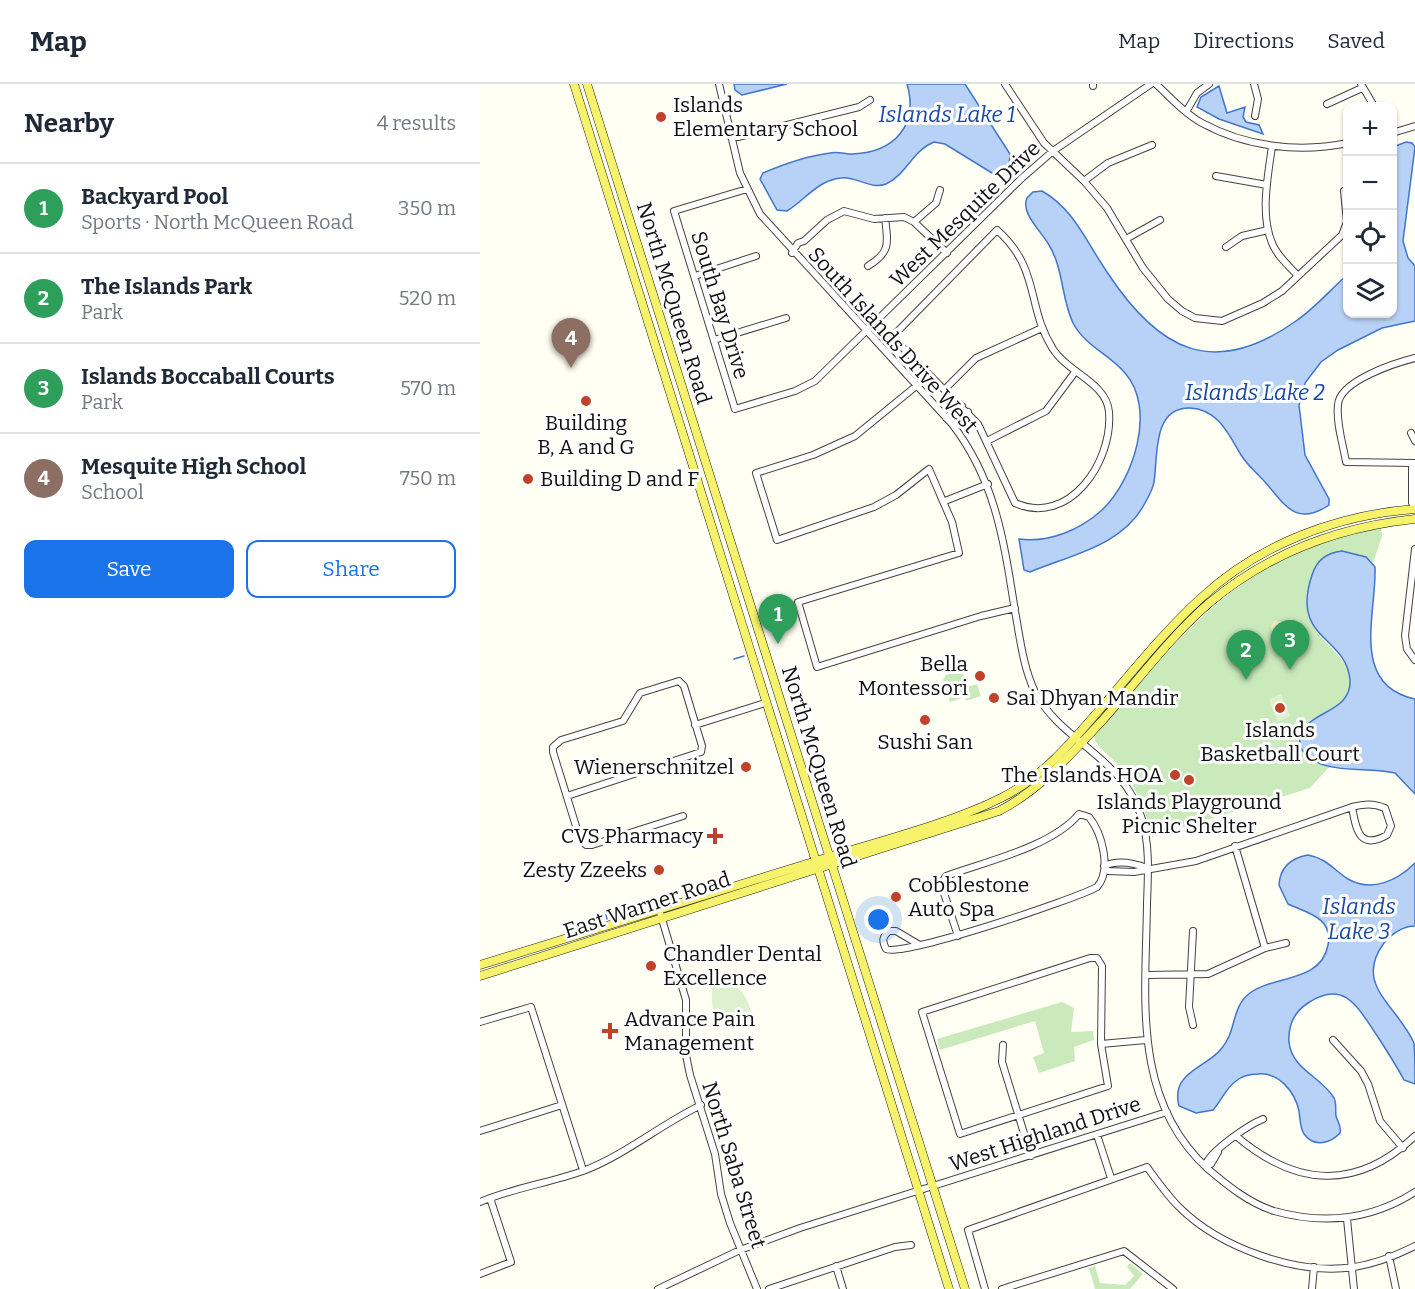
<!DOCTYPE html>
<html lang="en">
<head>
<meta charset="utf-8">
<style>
	:root { --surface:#fff; --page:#f2f2f3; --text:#1f2937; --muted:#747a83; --line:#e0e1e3; --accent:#1a73e8 }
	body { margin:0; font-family:Bitter,serif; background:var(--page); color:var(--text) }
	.controls { position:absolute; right:18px; top:18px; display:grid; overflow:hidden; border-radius:12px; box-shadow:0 2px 4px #0004 }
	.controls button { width:54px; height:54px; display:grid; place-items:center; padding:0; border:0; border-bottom:2px solid var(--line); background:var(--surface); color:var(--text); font:30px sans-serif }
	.you { position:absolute; left:399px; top:836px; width:21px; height:21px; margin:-15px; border:4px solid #fff; border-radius:50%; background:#1a73e8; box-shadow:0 0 0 9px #1a73e833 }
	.badge { display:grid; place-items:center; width:39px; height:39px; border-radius:50%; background:var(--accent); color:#fff; font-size:20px; font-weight:700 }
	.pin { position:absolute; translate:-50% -50px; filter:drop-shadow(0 2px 3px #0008) }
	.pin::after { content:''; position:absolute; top:32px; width:21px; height:18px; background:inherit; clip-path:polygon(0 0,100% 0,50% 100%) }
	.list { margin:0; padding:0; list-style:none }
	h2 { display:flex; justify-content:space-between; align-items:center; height:78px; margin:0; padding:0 24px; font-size:26px }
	h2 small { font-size:20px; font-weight:400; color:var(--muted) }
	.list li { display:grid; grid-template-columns:39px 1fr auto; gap:18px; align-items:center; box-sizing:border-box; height:90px; padding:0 24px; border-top:2px solid var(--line) }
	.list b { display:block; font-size:22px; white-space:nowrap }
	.list p { margin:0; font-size:20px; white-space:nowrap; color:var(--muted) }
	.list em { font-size:20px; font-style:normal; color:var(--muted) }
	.actions { display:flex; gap:12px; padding:18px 24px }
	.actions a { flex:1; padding:14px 0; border:2px solid var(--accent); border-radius:12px; text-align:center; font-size:21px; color:var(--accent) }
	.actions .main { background:var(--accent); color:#fff }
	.icon { flex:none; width:33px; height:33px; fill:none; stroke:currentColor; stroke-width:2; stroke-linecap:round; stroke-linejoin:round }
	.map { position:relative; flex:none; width:935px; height:1205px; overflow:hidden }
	header { display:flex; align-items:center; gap:36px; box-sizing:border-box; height:84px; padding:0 30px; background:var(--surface); border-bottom:2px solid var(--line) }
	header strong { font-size:28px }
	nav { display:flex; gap:33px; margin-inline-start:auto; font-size:21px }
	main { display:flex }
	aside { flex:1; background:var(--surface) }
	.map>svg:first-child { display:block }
</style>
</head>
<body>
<header>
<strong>Map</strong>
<nav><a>Map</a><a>Directions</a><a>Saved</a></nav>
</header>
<main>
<aside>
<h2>Nearby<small>4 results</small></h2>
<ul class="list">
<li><span class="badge" style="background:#2e9e5b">1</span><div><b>Backyard Pool</b><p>Sports · North McQueen Road</p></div><em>350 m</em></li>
<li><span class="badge" style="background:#2e9e5b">2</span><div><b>The Islands Park</b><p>Park</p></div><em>520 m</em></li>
<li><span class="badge" style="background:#2e9e5b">3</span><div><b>Islands Boccaball Courts</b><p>Park</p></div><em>570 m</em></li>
<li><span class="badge" style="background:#8d6e63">4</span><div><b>Mesquite High School</b><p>School</p></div><em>750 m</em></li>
</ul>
<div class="actions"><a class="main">Save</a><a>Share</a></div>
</aside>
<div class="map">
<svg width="935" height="1205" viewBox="0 0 935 1205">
	<rect width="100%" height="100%" fill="#fffff3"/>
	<path fill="#caeabc" d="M901,442l1,10 -9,27 -14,-9 -43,10c-4,12 -10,24 -10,36 1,9 7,28 13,35 13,16 41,34 29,59 -10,19 -33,18 -45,33l14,35 13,4 -20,22 -158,49c-6,-28 -17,-52 -36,-74 -7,-9 -23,-17 -22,-29 59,-64 112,-137 191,-176 31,-16 63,-24 96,-32z
		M482,586l5,17 10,-3 4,12 -15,5 -1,-4 -15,5 -7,-22 3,-5z
		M582,918l12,6 -3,24 22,-1 1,9 -20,7 1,14 -36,12 -6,-16 11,-4 -9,-32 -95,29 -3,-11z
		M650,1179l13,11 -13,15h-35l-6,-21 6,-2 5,17 25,2 9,-9 -7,-9z"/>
	<path fill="#faf9c0" d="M795,537c9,-1 14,9 18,16l-3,8 -8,-1 -10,-12 -1,-6z"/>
	<path fill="#ddf1ce" d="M801,610l9,22 -12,6 -9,-23z
		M231,894c24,1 39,17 41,41l-39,-2z"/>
	<path fill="#b8d1f6" stroke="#4076cc" stroke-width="1.5" d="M254,0h53l-45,11 -7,-5z
		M427,0h58l45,70 -1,13 -10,8 -7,-2 -47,-29 -11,-2c-21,8 -28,33 -48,42 -15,6 -30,-8 -45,-6 -23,2 -36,22 -54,33l-10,-1 -17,-31 3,-6c21,-9 44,-17 67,-20 7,-2 15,1 23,1 41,-2 66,-28 54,-70z
		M739,2l8,27 18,-6 -2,10 3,5 13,3 4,9 -44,-15 -22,-12 4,-10z
		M926,58l6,1 3,4 -12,94 5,17 7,8v55l-33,7 -44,22 -17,12 -16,21 -6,22 6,50 24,44v6c-34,23 -45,-2 -64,-23 -8,-9 -17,-16 -24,-27 -12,-20 -23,-46 -51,-47 -38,-1 -32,49 -36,74 -1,7 -5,14 -9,21 -22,43 -75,52 -115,69l-6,-2 -5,-31c30,4 61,-9 83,-29 31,-29 55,-101 23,-137 -16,-19 -40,-27 -52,-50 -12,-25 -9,-53 -24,-78 -7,-13 -29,-32 -22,-47l6,-6 9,-1c32,18 45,52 65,81 51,78 106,108 189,49 19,-13 34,-31 51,-46l1,39h44l1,-167z
		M862,467l24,6 9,10c2,45 -26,118 40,132v95l-20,-21c-30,-8 -76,5 -95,-26 -5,-38 52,-29 50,-67 -4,-45 -60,-40 -38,-105 5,-15 14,-22 30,-24z
		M828,771c18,3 26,15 40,24 24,14 50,1 67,-16v63c-12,0 -24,8 -31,17 -31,42 13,62 30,100 1,11 1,29 1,41l-11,-4c-8,-15 -17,-29 -26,-43 -19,-27 -32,-59 -70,-34 -14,9 -20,22 -19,39 3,28 32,34 45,56 3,6 1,12 2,18 2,7 6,11 4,17 -9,10 -26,15 -36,1 -4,-6 -4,-16 -5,-23 -4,-19 -20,-39 -41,-37 -8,0 -16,2 -22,7 -10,7 -15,20 -23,29l-17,3 -17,-7c-9,-34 28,-38 43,-58 15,-18 9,-41 28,-55 24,-18 71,-10 78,-48 5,-28 -21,-32 -40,-41l-9,-19c1,-18 12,-27 29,-30z"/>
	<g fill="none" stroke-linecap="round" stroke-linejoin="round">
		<path stroke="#4076cc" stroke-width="1.5" d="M254,575l10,-3
			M124,825l3,10"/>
		<g stroke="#434343" stroke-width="8">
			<path id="minor" d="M239,0l21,89 20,41 192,210c44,57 52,118 63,187 5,27 8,56 20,81 27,51 89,65 107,127 8,27 6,56 5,84 -1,93 -16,196 61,266 20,17 41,34 66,42 50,14 97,9 141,-19
				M525,0l39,59 40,38 23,27 36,60 25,31 14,12 13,7 27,3 41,-18 19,-12 60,-56 5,-13 -3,-31
				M613,0v2
				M676,0c14,13 29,30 46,39 44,24 97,30 146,20
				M774,0l4,15 -3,17
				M881,0l13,22
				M847,20l35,-16
				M706,28l11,-19 12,-9
				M912,49l23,-7
				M251,53h7l121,-30 11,-7
				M251,53l6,-4 14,-1
				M792,62c-4,30 -12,68 0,97 5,13 17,23 26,33
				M736,92l51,9
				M604,97l24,-18 44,-18
				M267,105l-73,22 61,198 60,-18 20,-10 207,-203 31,-27 98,-67
				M434,138l22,-19 4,-13
				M517,146c44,39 29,77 56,119 14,23 54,34 56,63 4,50 -40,115 -94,91l-37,-79 -81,-82 -3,-7z
				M646,155l34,-19
				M746,163l16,-11 26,-6
				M312,169l6,-10 6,-2 23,-21 17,-9 30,8 30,-2 10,5 33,31
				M388,182c23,-14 20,-23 17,-48
				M215,192l61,-20
				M234,256l72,-22
				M935,274c-20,5 -76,23 -77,47 -2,18 5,39 8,57l69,1
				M435,303l-60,49 -42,19 -57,18 21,67 97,-33 22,-12 33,-26 23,53 7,31 -161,49 19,65 164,-51 34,-8
				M465,305l31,-31 66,-30
				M466,334l16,-12
				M472,340l16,-12
				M931,349l4,8
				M507,357l59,-30 29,-39
				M935,381l-3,2v36l3,4
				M465,417l43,-17
				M935,465l-10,87 2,13 8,11
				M215,641l70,-22
				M87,712l134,-44 1,-6 -18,-60 -5,-5 -39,12 -17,28 -62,19 -8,7v5l27,87 6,6h6l91,-29
				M755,762l30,102
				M624,782l4,5 26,1 62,-11 156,-54c12,-3 21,-4 33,1l6,18 -4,9c-28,16 -31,-6 -35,-28
				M624,782c13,-6 30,-3 43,2
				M179,825l27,91v55l4,20 25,79 6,40 9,29 27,66
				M713,847l-4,76 4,18
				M438,860l-22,-13h-7c-7,6 -7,10 -3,18 17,8 187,-49 211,-62 15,-17 5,-54 -8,-70l-10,-3c-27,33 -95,48 -133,62l-5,8 17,52
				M610,874h7l5,8 -1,78 7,42 -148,48 -38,-122z
				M667,891l61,-1 57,-26 21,-5
				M0,938l51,-15 52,163
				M853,956l28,31 7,13 12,37 23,27
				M621,960l45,-4
				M523,961l-1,17 29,94
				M0,1047l82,-26
				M617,1051l14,43
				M756,1052c59,50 120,56 179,0
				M725,1082c4,-14 43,-41 58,-47
				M725,1082l6,-2 7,-12
				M0,1118c33,-14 69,-19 103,-31 42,-16 77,-46 118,-66
				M867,1135l7,70
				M909,1172l7,33
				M356,1182l7,23
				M0,1190l31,-12 -21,-64
				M178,1205l82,-39 60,-22 367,-116
				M289,1205l126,-42 16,-2
				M505,1205l-17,-59 179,-63c10,14 20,28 32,40 40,40 118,69 175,60 20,-3 43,-12 61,-21
				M522,1205l122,-38 49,38
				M832,1205l2,-22"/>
		</g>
		<g stroke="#212121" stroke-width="9">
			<path id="major" d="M94,0l375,1205
				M107,0l378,1205
				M0,881c111,-34 222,-69 333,-103 59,-19 134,-37 188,-64 43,-21 75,-61 106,-97 30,-35 60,-72 94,-103 58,-54 136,-83 214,-89
				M0,892l519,-165c42,-22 70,-55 102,-89 35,-39 68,-84 107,-118 60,-51 130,-77 207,-85"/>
		</g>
		<use href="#minor" stroke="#fff" stroke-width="6"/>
		<use href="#major" stroke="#f6f26c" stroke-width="8"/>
	</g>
	<g fill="#bf4229" stroke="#fff" stroke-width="2">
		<circle cx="181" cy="33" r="6"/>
		<circle cx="106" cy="317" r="6"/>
		<circle cx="48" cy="395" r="6"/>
		<circle cx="500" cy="592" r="6"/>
		<circle cx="514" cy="614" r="6"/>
		<circle cx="800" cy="624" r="6"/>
		<circle cx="445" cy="636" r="6"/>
		<circle cx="266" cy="683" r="6"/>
		<circle cx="695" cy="691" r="6"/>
		<circle cx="709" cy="696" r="6"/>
		<path d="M232 743h6v6h6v6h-6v6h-6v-6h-6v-6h6z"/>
		<circle cx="179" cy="786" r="6"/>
		<circle cx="416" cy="813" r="6"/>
		<circle cx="171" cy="882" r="6"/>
		<path d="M127 938h6v6h6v6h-6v6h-6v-6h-6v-6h6z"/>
	</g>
	<g text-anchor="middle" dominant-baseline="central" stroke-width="6" stroke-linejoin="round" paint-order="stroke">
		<g font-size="21" fill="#101010" stroke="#fff" text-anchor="start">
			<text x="193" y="21">Islands<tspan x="193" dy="24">Elementary School</tspan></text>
			<text x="106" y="339" text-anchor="middle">Building<tspan x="106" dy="24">B, A and G</tspan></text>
			<text x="60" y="395">Building D and F</text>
			<text x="488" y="580" text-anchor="end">Bella<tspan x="488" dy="24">Montessori</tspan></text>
			<text x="526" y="614">Sai Dhyan Mandir</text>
			<text x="800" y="646" text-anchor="middle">Islands<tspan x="800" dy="24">Basketball Court</tspan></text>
			<text x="445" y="658" text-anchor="middle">Sushi San</text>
			<text x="254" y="683" text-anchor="end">Wienerschnitzel</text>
			<text x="683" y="691" text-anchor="end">The Islands HOA</text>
			<text x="709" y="718" text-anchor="middle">Islands Playground<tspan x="709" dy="24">Picnic Shelter</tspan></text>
			<text x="223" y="752" text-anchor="end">CVS Pharmacy</text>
			<text x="167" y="786" text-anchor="end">Zesty Zzeeks</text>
			<text x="428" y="801">Cobblestone<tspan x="428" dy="24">Auto Spa</tspan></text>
			<text x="183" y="870">Chandler Dental<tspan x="183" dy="24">Excellence</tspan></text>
			<text x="144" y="935">Advance Pain<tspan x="144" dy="24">Management</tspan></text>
		</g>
		<g font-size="21" fill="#101010" stroke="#fff">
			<text transform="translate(485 130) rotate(-44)">West Mesquite Drive</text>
			<text transform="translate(194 219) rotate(73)">North McQueen Road</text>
			<text transform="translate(240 221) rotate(73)">South Bay Drive</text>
			<text transform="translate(413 256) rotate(48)">South Islands Drive West</text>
			<text transform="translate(339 683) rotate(73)">North McQueen Road</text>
			<text transform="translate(167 821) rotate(-18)">East Warner Road</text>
			<text transform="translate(565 1050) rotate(-18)">West Highland Drive</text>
			<text transform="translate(254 1081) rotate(73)">North Saba Street</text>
		</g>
		<g font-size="22" font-style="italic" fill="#1949a1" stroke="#fff">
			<text x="467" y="30">Islands Lake 1</text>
			<text x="775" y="308">Islands Lake 2</text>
			<text x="879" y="822">Islands<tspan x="879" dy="25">Lake 3</tspan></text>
		</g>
	</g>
</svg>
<div class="controls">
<button>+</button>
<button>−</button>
<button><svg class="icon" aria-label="locate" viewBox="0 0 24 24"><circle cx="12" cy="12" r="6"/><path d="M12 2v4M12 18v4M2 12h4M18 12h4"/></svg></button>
<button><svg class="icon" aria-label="layers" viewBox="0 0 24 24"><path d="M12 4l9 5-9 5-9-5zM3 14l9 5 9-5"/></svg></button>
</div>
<div class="you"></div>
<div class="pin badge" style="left:298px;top:560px;background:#2e9e5b">1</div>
<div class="pin badge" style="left:766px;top:596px;background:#2e9e5b">2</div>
<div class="pin badge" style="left:810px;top:586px;background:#2e9e5b">3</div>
<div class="pin badge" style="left:91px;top:284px;background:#8d6e63">4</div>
</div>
</main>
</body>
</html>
